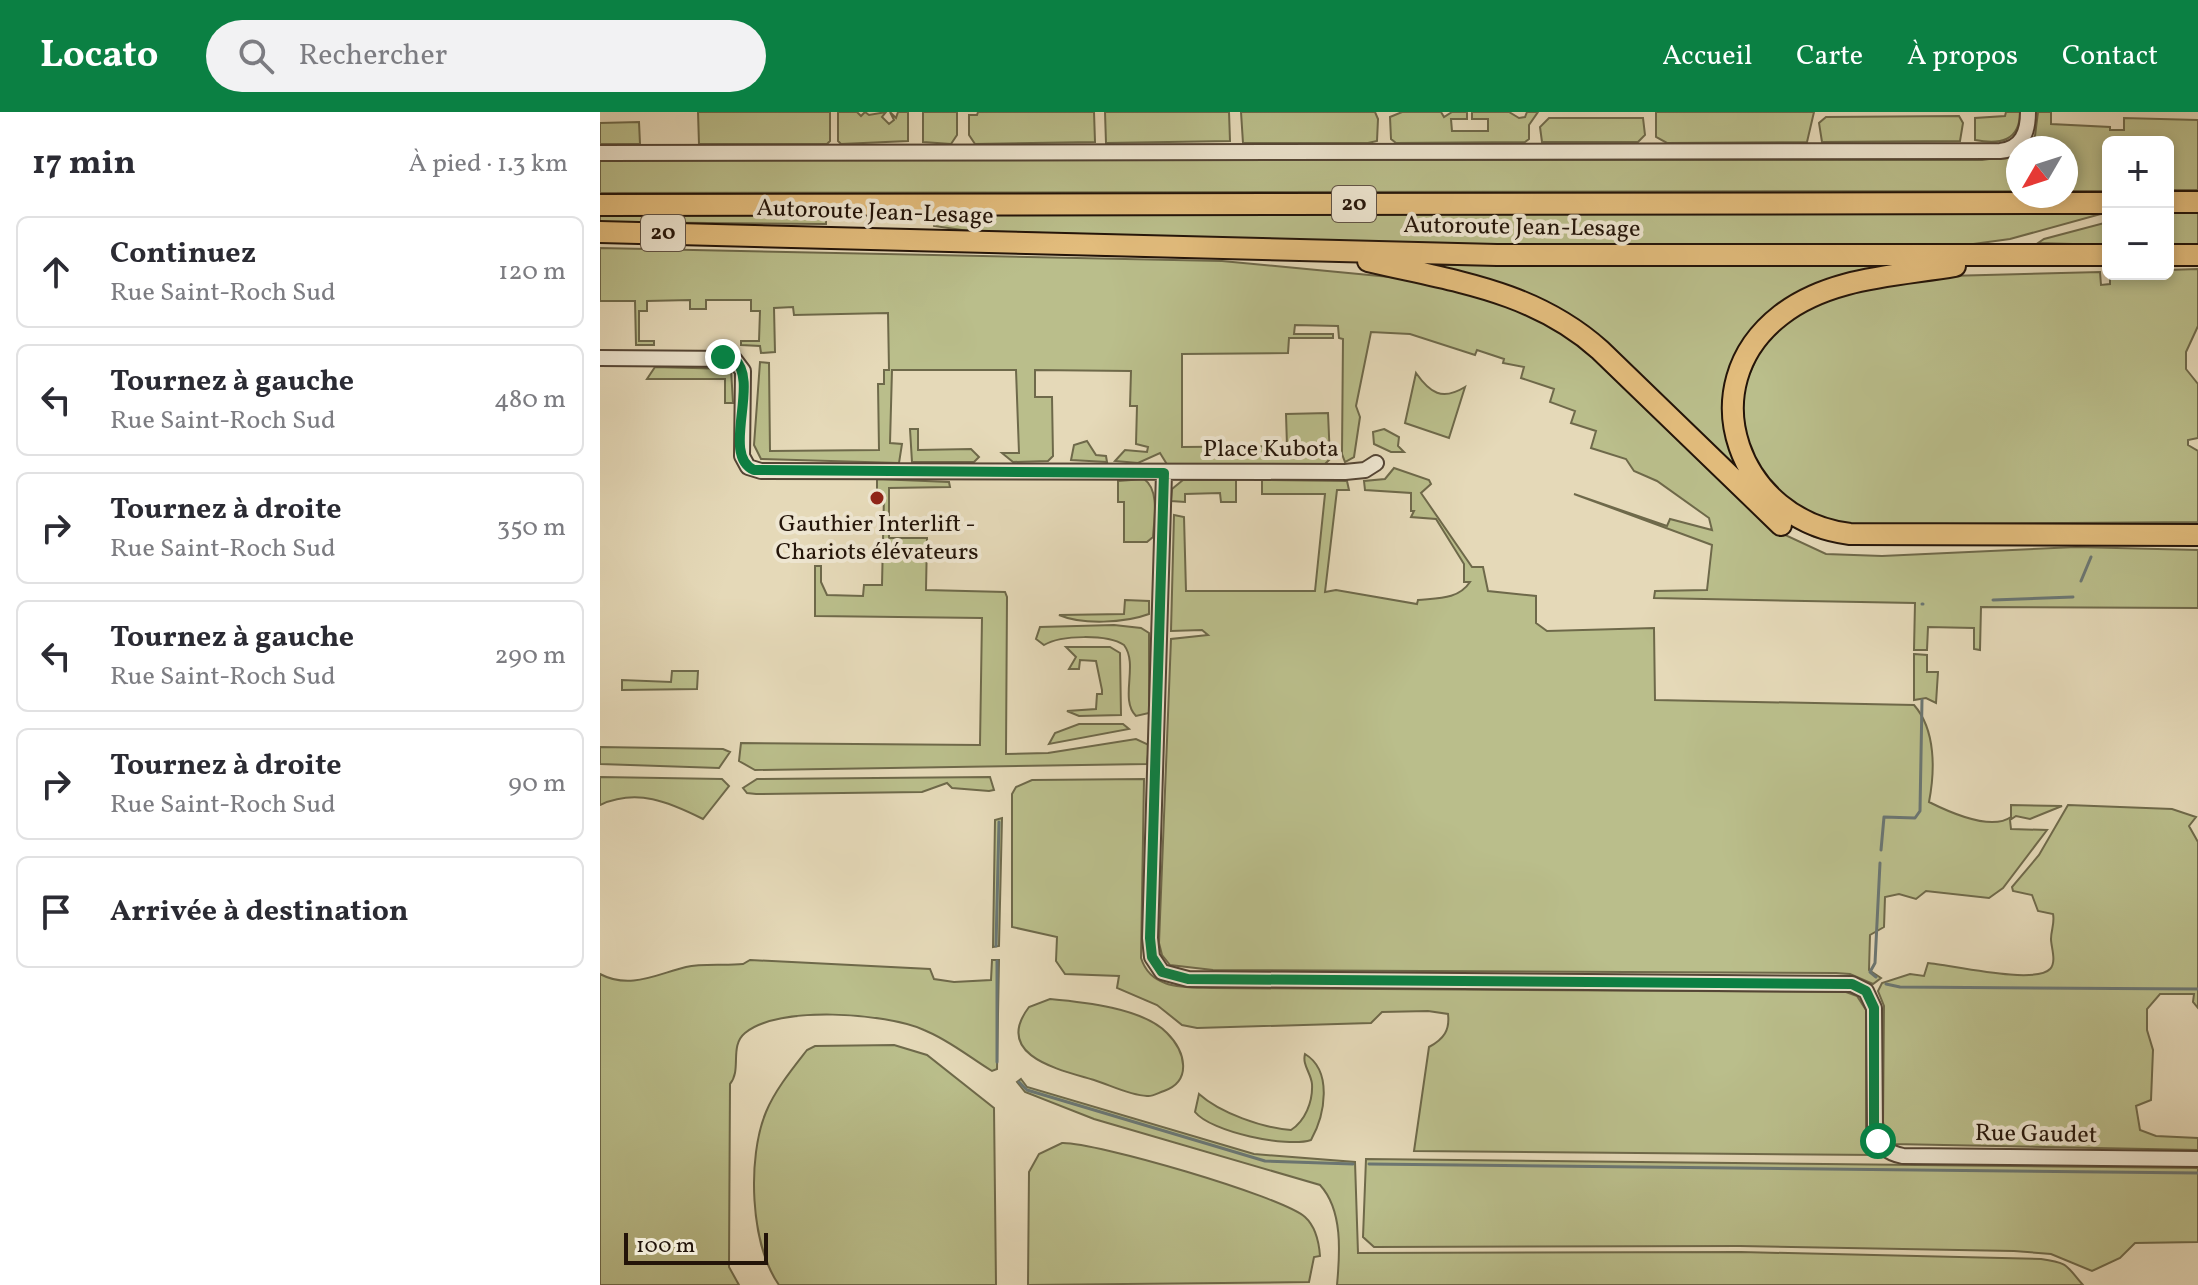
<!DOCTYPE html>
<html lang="fr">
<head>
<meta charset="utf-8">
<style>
	:root { --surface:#fff; --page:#f2f2f3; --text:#2b2b33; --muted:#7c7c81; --line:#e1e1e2; --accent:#0b8043 }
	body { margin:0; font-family:Vollkorn,serif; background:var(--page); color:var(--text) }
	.controls { position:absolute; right:24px; top:24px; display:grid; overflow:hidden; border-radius:12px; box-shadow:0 4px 12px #0003 }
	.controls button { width:72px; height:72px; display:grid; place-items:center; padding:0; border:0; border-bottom:2px solid var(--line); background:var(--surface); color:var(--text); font:40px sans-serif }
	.compass { position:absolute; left:1406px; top:24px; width:72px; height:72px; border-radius:50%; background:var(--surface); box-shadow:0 4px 12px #0003; rotate:231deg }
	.scale { position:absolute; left:24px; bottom:20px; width:144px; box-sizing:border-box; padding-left:8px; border:4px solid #231409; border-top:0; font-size:22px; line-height:28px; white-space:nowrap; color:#231409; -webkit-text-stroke:6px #eee6d1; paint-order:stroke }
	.stop { position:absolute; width:24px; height:24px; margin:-18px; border:6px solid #0b8043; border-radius:50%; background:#fff }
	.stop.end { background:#0b8043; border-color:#fff; box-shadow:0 2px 8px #0008 }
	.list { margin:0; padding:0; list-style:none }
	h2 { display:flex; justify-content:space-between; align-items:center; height:104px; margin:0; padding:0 32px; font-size:34px }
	h2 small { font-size:26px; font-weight:400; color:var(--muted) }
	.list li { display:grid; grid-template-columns:52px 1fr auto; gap:24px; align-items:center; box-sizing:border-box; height:112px; margin:0 16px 16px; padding:0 16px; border:2px solid var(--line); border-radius:12px }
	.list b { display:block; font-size:30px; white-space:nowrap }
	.list p { margin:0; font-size:26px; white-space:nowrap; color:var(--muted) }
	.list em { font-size:26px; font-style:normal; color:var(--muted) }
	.icon { flex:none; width:44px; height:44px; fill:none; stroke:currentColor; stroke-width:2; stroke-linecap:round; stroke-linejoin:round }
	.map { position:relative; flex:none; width:1598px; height:1173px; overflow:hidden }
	header { display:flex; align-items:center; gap:48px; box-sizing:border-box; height:112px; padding:0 40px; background:var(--accent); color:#fff }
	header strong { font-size:38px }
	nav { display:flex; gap:44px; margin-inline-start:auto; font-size:28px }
	.search { width:560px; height:72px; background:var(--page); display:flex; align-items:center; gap:20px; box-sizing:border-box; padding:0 28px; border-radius:44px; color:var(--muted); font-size:30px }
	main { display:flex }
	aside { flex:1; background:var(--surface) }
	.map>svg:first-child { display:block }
</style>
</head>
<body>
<header>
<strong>Locato</strong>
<div class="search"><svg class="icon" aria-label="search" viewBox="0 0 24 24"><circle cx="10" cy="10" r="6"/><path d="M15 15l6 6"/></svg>Rechercher</div>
<nav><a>Accueil</a><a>Carte</a><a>À propos</a><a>Contact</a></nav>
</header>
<main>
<aside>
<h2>17 min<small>À pied · 1.3 km</small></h2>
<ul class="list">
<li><svg class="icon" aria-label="ahead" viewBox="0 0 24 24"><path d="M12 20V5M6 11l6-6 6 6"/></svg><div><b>Continuez</b><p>Rue Saint-Roch Sud</p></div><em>120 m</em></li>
<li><svg class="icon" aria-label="left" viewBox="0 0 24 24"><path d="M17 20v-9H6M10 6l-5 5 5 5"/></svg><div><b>Tournez à gauche</b><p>Rue Saint-Roch Sud</p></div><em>480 m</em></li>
<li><svg class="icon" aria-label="right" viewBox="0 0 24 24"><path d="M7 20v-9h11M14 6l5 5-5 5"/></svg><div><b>Tournez à droite</b><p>Rue Saint-Roch Sud</p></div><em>350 m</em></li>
<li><svg class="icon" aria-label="left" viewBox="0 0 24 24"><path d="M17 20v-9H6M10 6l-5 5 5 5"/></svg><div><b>Tournez à gauche</b><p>Rue Saint-Roch Sud</p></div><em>290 m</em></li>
<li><svg class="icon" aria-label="right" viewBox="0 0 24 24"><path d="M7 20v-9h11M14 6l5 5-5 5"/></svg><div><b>Tournez à droite</b><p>Rue Saint-Roch Sud</p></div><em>90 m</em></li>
<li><svg class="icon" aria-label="arrive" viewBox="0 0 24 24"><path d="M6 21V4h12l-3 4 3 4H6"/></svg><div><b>Arrivée à destination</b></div></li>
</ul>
</aside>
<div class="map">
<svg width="1598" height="1173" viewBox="0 0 1598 1173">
	<rect width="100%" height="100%" fill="#e5d9b8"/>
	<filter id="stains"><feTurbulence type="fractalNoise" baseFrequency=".0025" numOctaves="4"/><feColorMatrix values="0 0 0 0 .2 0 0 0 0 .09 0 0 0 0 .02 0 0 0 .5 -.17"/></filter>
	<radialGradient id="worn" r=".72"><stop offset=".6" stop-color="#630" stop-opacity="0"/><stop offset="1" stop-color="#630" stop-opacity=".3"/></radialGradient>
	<path fill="#babe8b" stroke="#6e694a" stroke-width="2" d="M98,0h132v29l-3,3h-128z
		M238,0h19l4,4 4,-4 4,3 17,-3 -4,5 7,7 5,-4 -4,-8 6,6 2,-6h10v29l-67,3 -3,-3z
		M323,0h34v23l-6,9 -28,-2z
		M378,0h116l1,30 -120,2 -6,-9v-20h8z
		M505,0h124l1,29 -124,2z
		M641,0h134l3,7 -1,22 -9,2h-125z
		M802,0h39l3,5 8,-5h15v7h-16l1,12h36v-12h-16v-7h37l10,6 6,-1 2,-5h11l-9,13v14l-4,3 -129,1 -5,-4 -1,-22z
		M1056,0h158l-7,30 -140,1 -11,-6z
		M1406,0h14c0,29 -20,33 -45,28v-22l30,-2z
		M1438,0h13v12l59,3v3h14v-12l74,2v70h-30v-48h-60v49h-42v-43h-39l8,-12z
		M1359,4l4,7 -3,18 -138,1 -3,-19 7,-6z
		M949,6h94l2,17 -7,7h-96l-2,-15z
		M39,10l1,22h-40v-21z
		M1418,43v36l-1418,2v-33h1382z
		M1568,99h30v33l-30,1z
		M0,100l193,1 33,5v6l-226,-2z
		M393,100h1115l-98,27 -44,6h-476l-521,-14 -35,-5v-7z
		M1508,110v23l-70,-2 6,-4z
		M0,136l622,13 189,18 61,13 69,25 70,53 157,157 58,27 56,2 194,-9 122,3v58l-217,-1 -1,43 -6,-1v-21l-46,-1 -1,23h-13l1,-47 -261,-5 1,-7 52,-1 5,-45 -138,-51 93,32 3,-7 42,11 -3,-12 -52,-37 -23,-10 -8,-12 -35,-11 5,-17 -25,-8 4,-12 -25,-9 4,-13 -33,-11 3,-11 -21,-4 1,-4 -27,-9 -2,5 -65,-21 -39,-2 -15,74 4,11 -6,40 -9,5 -3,-8 1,-115 -4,-1 -1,-12 -43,-1 -1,9h39v4h-44l-1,15 -106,1v93l105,-1 -1,-32 42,-1 2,46 -6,6 -156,1 -8,-13 -22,10 -23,-2 10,-11 22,2 1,-5 -12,-3 1,-38h-7l1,-35 -96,-1v27h17l1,59 -5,5 -35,1 -11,-9h17l-3,-83h-124l-2,73 12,1 -3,19 -138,-4 -7,-14 6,-83 9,1 1,88 109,-1 -1,-66h6v-14h5l-1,-57 -94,2 -1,-8 -19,1 1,44 -14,1 -1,-7 -19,-1v-4h18l1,-30h-9v-11h-45v9h-16v-9l-43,1v10h-8v30h15v4h-18l-1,-44h-35z
		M843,153h466l-45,9 -117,68 -9,120 106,80 -29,-5 -27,-13 -190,-186 -156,-66z
		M1598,157v57l-12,26v17l12,15v54l-10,2v5l10,6c0,25 0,46 0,71l-363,3 -45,-18 -29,-32 -18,-41 -1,-43 18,-41 33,-35 54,-23 100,-16 153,-4 1,13 9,-1v-10h58v-4z
		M55,255l76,2 2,34h-8v-24h-78z
		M816,261c14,20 26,28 49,14l-16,51 -44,-15z
		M310,317h8v21l53,-1 8,8 -5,5h-62z
		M784,317l15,8 -1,9 6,6h-13l-17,-8 -1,-12z
		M487,329l9,14 10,1 1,6 -36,-2 3,-15z
		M794,356l35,12 2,4 -10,9 51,74h11l5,24 48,5v27l11,8 107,-3 1,72 259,5c22,25 21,66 15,97 20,10 62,29 82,15v-12l51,1 -32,13 -14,-3 -6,4 1,9 36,1 -44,58 -14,10 -63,-7 -10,8 -17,-5 -14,3 -1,30 -14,8 -1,35 12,8 -8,6 -23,-10 -14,-1 -623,-3 -43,-5 -8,-10 -3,-12 12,-304 37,-4 -6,-5 -31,1 3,-116 10,2 2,74h129l10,-97h-63v-14l85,1 2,9h-12l-12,102 11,-2 81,14 1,-4c19,-2 40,0 52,-18h-6v-18l-28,-45 -25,-2 3,-6h-3v-18l-46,-3 -1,-9 21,-2z
		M277,367l72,3 1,5 -61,1v50h38l-1,52 79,2 2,5 -1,157 42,-1 88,-14 13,6 -2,19 -392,6 -16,-9 2,-18 239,2 2,-127 -167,-2v-50h6v16l6,13 36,1 1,-11h18l2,-90h-7z
		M544,367c16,11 10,41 9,58l-6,5h-23v-40h-6v-21z
		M583,368h53v22h-15l-1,-9 -35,1v8l-14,-1 1,-12z
		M525,488l24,1v13c-24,9 -67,11 -90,1l65,-1z
		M514,513l27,3 8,5v80l-13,3c-17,-17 3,-51 -12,-71 -17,-11 -63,-10 -80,0l-8,-6 4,-12z
		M466,535h44l10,6 1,62 -42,1 -12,-5 29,-2 1,-15h5v-4l-6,-29 -16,-1 -1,9h-10l7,-12z
		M1314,542l13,1v17h11l-2,31 -10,-5 -12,2z
		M72,559h26l-1,18 -75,1v-10l49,2z
		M479,612h44l6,5 -80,15 6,-11z
		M0,635l123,2 7,3 -11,16 -119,-4z
		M0,665l122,2 7,7 -26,33c-34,-17 -66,-31 -103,-14z
		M390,665l4,13 -5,1 -37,-3 -5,-5 -25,9 -166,2 -9,-1 -4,-5 14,-9z
		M544,667l-3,179c10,32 44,29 71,30l634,4 11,4 9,14v125l11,20 -463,-4 15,-104c15,-8 21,-17 19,-33l-20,-3 -46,1 -11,11 -174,5 -15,-3 -25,-20 -40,-17 2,-12 -54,-2 -9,-13 1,-24 -45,-10v-133l4,-7 16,-7z
		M1468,693l104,4 24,8 -7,9 9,16v166l-5,-6 1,-8h-34l-13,15v21l6,20 -2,50 -15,6 4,24 16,6 42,2v12l-305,-6 -7,-9 -3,-13 1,-116 -6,-15 4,-8 28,-9 14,2 4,-13c23,2 107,22 122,6 7,-7 1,-22 1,-30 0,-9 4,-16 2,-25l-15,-3 -6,-16 -19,-4 -1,-4 27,-32z
		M402,706l-3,128 -6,1 2,-127z
		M150,848l180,9 4,10 20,3 37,-2 1,-20h7l-2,109 -5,2c-23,-14 -43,-31 -68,-41 -38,-17 -146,-25 -179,3 -16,13 -3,37 -15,51l-1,183 10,18h-139v-311c30,16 57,0 86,-7 17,-4 39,-1 57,-3z
		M450,887c33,3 93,9 117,34 19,19 25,48 -3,58 -6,2 -12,6 -17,5 -18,-1 -37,-11 -53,-16 -33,-10 -102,-24 -65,-73z
		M294,933l33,10 67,53 2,177h-217c-29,-41 -32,-127 -13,-173 9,-22 27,-44 41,-62l8,-4z
		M705,942c28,17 20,61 6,86 -24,8 -100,-8 -116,-28l4,-18c21,19 64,34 92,36 14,-9 22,-28 21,-46 -1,-11 -10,-19 -7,-30z
		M421,967l6,8 227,67 101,8 3,91 383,-1 300,7c29,4 25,7 42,26h-746c3,-32 6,-75 -17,-100l-226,-66 -69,-27 -8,-10z
		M462,1031c33,-1 219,53 243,74 11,10 14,25 15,39l-6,1 -5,25 -281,3 1,-113 10,-18z
		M766,1047l832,9v74l-63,1 -15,15 -28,13 -41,-17 -37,-3 -274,-5 -366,1 -11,-10z"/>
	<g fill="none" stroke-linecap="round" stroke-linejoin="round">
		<path stroke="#6a7673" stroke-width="3" d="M1481,469l10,-24
			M1393,488l80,-3
			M1322,492h1
			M1281,738l3,-33 31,1 5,-7 2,-111
			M396,834l3,-124
			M397,849v101
			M1276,865l-6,-5 5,-9 5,-100
			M1286,872l14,3 298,2
			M419,970l8,8 238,71 88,3
			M769,1052l829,9"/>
		<g stroke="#544535" stroke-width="18">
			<path id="minor" d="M0,41l1400,-2c22,-2 28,-19 28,-39
				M0,246l134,1 9,12 -1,85 6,11 13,4 584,1 20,-2 11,-7
				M564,361l-14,465 2,19 10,15 26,7 664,5 14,7 8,17 1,121c3,16 12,24 28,27l295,3"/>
		</g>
		<g stroke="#231409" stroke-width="24">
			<path id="highway" d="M1568,90h30
				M0,93l1508,-2
				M0,120l897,23h611
				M1568,143h30
				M768,149c84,20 165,29 232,89l181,175
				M1355,154c-58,10 -125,11 -174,49 -93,72 -41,206 69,219l348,1"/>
		</g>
		<use href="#minor" stroke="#eee6d1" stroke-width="14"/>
		<use href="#highway" stroke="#e2bc7c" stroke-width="20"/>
	</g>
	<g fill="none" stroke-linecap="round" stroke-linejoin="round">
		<path stroke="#0b8043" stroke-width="10" d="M123,245l11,2c27,22 -14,96 20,111l410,3 -14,465 2,19 10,15 26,7 664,5 14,7 8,17v116l4,17"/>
	</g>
	<circle fill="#8f2418" stroke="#eee6d1" stroke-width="3" cx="277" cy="386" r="8"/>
	<g text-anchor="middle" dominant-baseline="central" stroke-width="8" stroke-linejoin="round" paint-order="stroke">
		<g fill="#eee6d1" stroke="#605345" stroke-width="2">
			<rect x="732" y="74" width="44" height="36" rx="6"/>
			<rect x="41" y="103" width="44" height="36" rx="6"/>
		</g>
		<g font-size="22" font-weight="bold" fill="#231409">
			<text x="754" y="92">20</text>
			<text x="63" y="121">20</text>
		</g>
		<g font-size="24" fill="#231409" stroke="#eee6d1">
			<text transform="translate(275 101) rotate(2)">Autoroute Jean-Lesage</text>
			<text transform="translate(922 116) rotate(1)">Autoroute Jean-Lesage</text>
			<text x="671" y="338">Place Kubota</text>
			<text transform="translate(1436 1023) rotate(1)">Rue Gaudet</text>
		</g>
		<g font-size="24" fill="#231409" stroke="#eee6d1">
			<text x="277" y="413">Gauthier Interlift -<tspan x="277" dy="28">Chariots élévateurs</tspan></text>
		</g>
	</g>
	<rect width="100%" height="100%" filter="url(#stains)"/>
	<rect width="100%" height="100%" fill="url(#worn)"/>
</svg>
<div class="controls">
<button>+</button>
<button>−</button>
</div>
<svg class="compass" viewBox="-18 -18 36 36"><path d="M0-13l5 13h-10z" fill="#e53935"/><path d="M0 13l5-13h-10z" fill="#7c7c81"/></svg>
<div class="scale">100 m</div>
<div class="stop" style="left:1278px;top:1029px"></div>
<div class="stop end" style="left:123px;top:245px"></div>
</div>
</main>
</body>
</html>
